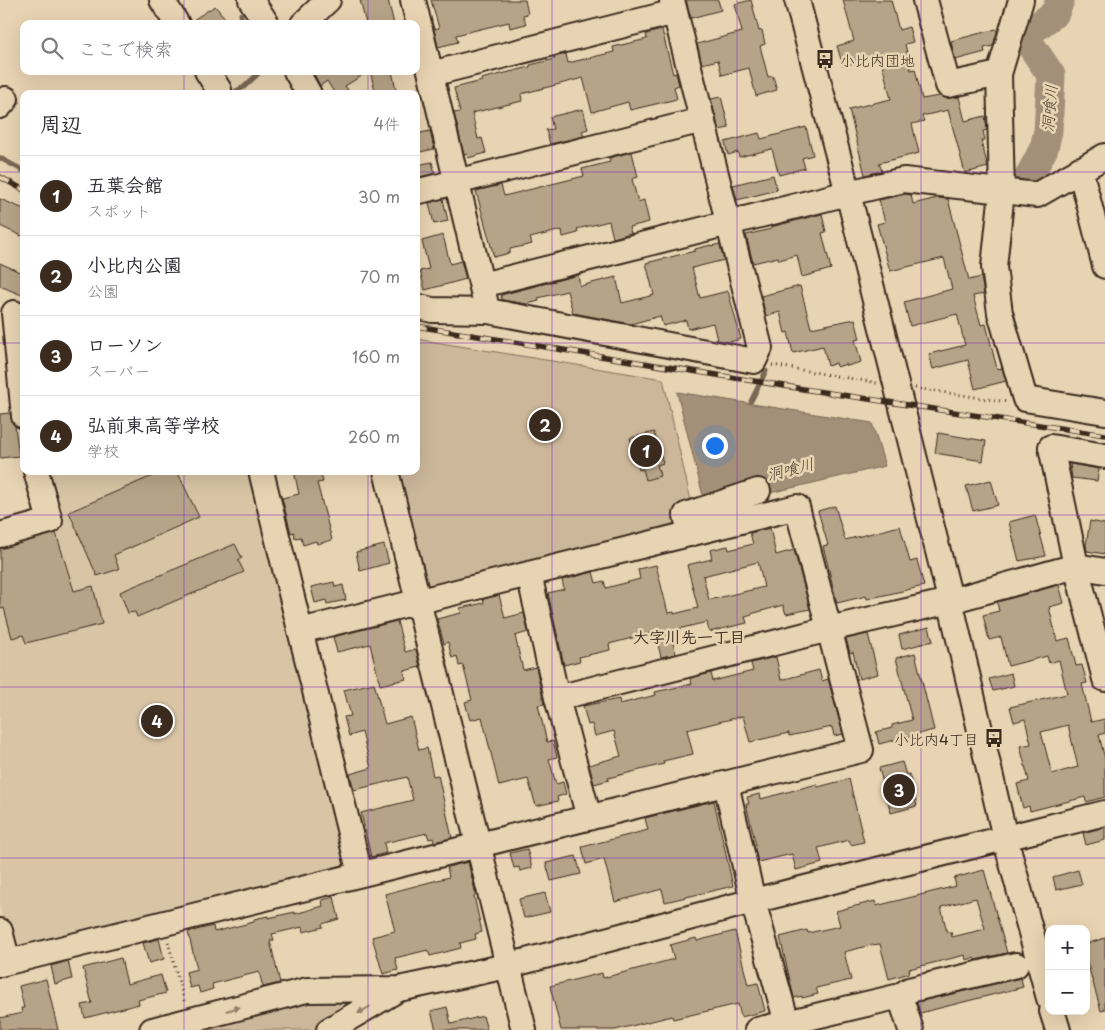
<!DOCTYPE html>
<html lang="ja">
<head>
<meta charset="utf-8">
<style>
	:root { --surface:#fff; --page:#f7f7f7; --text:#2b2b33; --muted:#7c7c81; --line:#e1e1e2; --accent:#3b2a1e }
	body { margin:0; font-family:"Playpen Sans","Klee One",sans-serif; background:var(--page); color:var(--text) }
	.controls { position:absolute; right:15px; bottom:15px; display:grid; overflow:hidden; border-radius:10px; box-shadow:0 5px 20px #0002 }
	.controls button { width:45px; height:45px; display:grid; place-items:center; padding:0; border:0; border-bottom:1px solid var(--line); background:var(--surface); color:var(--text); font:25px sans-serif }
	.you { position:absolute; left:714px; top:445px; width:18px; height:18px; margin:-12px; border:4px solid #fff; border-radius:50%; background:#1a73e8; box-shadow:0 0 0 8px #1a73e833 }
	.badge { display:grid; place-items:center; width:32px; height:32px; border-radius:50%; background:var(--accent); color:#fff; font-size:16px; font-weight:700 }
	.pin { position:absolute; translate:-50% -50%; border:2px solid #fff; box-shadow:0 1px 5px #0006 }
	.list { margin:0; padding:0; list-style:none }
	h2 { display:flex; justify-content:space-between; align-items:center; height:65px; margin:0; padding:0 20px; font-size:21px }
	h2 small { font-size:16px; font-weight:400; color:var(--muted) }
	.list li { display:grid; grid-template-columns:32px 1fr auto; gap:15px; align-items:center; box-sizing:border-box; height:80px; padding:0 20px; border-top:1px solid var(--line) }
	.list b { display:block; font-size:19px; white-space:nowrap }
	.list p { margin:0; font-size:16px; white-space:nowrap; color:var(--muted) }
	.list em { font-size:16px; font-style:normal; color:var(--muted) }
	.icon { flex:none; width:28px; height:28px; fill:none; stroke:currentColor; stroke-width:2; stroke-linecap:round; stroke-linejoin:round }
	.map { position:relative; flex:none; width:1105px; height:1030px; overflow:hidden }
	.search { position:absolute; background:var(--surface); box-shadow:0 5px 20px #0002; left:20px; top:20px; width:400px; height:55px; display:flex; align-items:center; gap:12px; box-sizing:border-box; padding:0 18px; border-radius:10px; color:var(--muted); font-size:19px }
	.panel { position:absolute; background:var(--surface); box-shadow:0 5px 20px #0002; left:20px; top:90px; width:400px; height:385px; border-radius:10px }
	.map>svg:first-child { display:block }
</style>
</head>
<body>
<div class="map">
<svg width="1105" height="1030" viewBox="0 0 1105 1030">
	<rect width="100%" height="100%" fill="#e8d3b2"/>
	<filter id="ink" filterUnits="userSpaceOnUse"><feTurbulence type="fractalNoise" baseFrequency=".02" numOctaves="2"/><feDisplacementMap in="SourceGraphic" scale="10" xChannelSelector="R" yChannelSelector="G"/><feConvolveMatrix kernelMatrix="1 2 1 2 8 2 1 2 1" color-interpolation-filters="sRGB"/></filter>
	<g filter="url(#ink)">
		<path fill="#d9c5a5" d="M46,471h204l101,394 -336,84 -10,-21 -5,-20v-366l59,-17z"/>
		<path fill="#ccb79a" stroke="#84705c" d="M416,339l247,40 32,139 -266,70 -31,-117h18z
			M308,998l51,1 -39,31h-138z"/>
		<path fill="#a49078" stroke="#7a6754" d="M677,392l195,31 13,43 -179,42z"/>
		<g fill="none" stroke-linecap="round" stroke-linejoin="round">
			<path stroke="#7a6754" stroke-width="5" d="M241,14l1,10
				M230,94l14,-7 17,-16
				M0,158l24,13
				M751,401l15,-30"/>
			<path stroke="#a49078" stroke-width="29" d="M1028,179l16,-31 4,-17 3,-56 -27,-40 2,-5 9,-2 20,-15 5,-13"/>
		</g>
		<path fill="#b7a488" stroke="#3b2a1e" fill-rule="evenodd" d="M360,0h28l6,24h-28z
			M431,0h94l3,14 -5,1 3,9 -16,4 -1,-6 -53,13 2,7 -20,5 -4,-18 5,-1z
			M686,0h32l3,10 -30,8z
			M751,0l8,31 3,-1 3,14 -5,2 8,31 5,-1 4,14 -21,6 -7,-28 -27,7 -4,-15 -16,4 -5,-20 45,-12 -7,-28z
			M843,0h48l8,30 10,-3 4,15 -8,2 6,26 4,-1 7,30 18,-3 4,2 15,-1 6,24 20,-5 2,14 -4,1 2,9 -4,1 7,26 -23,6 -17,-63 -26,6 2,5 -12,3 7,29 -40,10 3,8 -17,4 -16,-66 42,-10 -11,-43 -37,10 -6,-20 17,-5z
			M215,6l15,18h-39l-1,-2z
			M996,29l1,3 -4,14 -9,2 1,4 -30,8 -4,-19z
			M662,30l11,44 3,-1 3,12 -5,2 3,12 -47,11 -2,-8 -36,10 -9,-34 -62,16 1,7 -50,12 6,26 4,-1 4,15 -18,5 -1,-4 -3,1 -10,-42 6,-1 -6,-24 28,-7 -1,-2 49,-12v-2l25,-6 -1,-2 12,-3 2,9 46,-11 -1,-5 34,-8 -1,-5z
			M319,71h50l-24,15 3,4 -7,4h-6l-8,-13 -7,5 -6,-12z
			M370,71h22l5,23h-21z
			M721,97l8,31 -10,2 -8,-31z
			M583,109l5,20 -6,2 2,5 -34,8 -4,-14 7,-1 -3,-12z
			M806,127l7,28 -11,3 3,10 -26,7 -7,-26 -33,8 -1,-5 -10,3 -3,-13 34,-9 2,6z
			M430,131l4,18 -14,3 -4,-18z
			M632,152l6,25 -6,2 6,23 6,-2 5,22 -20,5 2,6 -18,5 -4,-17 -32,8 1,4 -15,4 -1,-7 -32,8 2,6 -22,5v4l-16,4 -18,-66 25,-6 3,11 80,-20 -2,-7 28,-7 -1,-4z
			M432,162l3,11 -15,4 -3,-12z
			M773,175l4,15 -40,10 -4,-15z
			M906,194l5,1 2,9 24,-6 11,1 21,81 12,-3 3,17 -11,2 8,29 5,-1 11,45 5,-1 4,13 -31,8 -7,-29 -35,9 -4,-15 36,-9 -8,-31 -47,12 -6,-24 48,-13 -8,-31 -54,13 -13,-47 8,-2 -6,-22z
			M0,199l24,10v28l-24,-11z
			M443,199l5,22 -14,3 -5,-21z
			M822,214l4,18 -4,1 9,36 -29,8 -5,-22 -18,5 -1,-3 -25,6 -7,-28 25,-6v-2z
			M443,235l7,29 11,-3 5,18 -41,11 -5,-19 9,-2 -7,-28z
			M720,244l4,16 -32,8 8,30 28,-7 13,48 -12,3 -12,-2 -4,-17 -25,6 -2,-9 -23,6 -3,-10 -29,8 -58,-11 -6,-22 -29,7 1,3 -12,3 -25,-4 -1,-5 77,-20 2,11 36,-9 6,26 32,-8 -8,-32 49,-12v-2l16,-4v1z
			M0,263l24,11v22l-24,-10z
			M800,286l11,42 44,-9 5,20 -5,1 6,22 -14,4 -1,-2 -9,3 -1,-4 -8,3 -5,-20 -30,7 -5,-21 -3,1 -5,-21 -14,4 -5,-20z
			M10,413l3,11 2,2 4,30 -19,2v-44z
			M654,432l9,31 -6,2 3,11 -14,4 -3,-11 -4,1 -9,-32z
			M938,433l48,8 -3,20 -48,-8z
			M1070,464l29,5 -2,12 -25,-3z
			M164,471h13l22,46 -85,38 5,14 -22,7 -28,-64z
			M294,471h26l3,11 -6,1 15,57 -15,4 -1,-3 -13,4 -2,-8 -6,1 -1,-6 -3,1 -9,-35 17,-4z
			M991,480l7,25 -25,6 -7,-25z
			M835,506l10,34 55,-14 10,36 7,-2 7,26 -57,13 -1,-3 -29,7 -14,-57 5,-1 -10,-34z
			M1035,515l11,41 -27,5 -10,-39z
			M1090,521l15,3v30l-18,-3 -1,-6z
			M770,528l6,27 18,-5 16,59 -24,5 -3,-9 -32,9 1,1 -7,2 2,6 -38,9 -2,-10 -37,9 6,23 -15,3 -6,-25 -46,12 1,6 -31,7 1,4 -16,4 -16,-72 16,-4 -2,-9 31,-8 3,11 8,-2 2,7 34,-9 -2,-10 18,-4 12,48 6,-1v2l24,-6 -11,-43 25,-6 -2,-9 18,-4 1,4 24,-6 -3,-11zM758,562l6,25 -55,13 -6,-24z
			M56,533l18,58 19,-5 9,38 -76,19 -3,-8 -11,3 -8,-30 -4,1v-61z
			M235,544l7,14 -4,2 6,12 -107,45 -2,-5 -7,1 -8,-21z
			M384,545l5,18 -29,8 -4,-19z
			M334,582l1,5 8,-2 3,15 -19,4 -1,-4 -11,3 -4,-16z
			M1059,585l5,18 -15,4 8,34 12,-3 7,28 6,-1 5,18 -5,1 9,38 14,-3v14l-6,2 6,24v38l-19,5 -1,-5 -55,14 -1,-5 -6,2 -6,-24 12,-3 -9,-35 11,-2 -6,-25 -11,3 -4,-15 57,-13 -8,-34 -10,3 -2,-7 -39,10 -7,-29 -12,3 -6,-25 16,-4 -2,-9zM1068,725l10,42 -26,7 -11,-42z
			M499,595l6,23 19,-5 4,19 -13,4 8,34 13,-3 8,37 -6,1 9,37 6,-1 4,16 -8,2 7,25 7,-2 3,12 -9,3 1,4 -22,5 -8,-27 -29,7 -17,-69 -12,3 -5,-18 7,-2 -9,-35 -4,1 -2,-10 -5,2 -4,-16 -4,2 -7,-25 24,-6 -1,-5 24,-5 -1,-4z
			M397,621l8,31 11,-3 4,18 -16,4 2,8 -26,6 -10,-41 -33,8 -4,-15z
			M929,627l4,14 -31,8 -3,-14z
			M868,634l10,40 -19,5 -6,-27 -3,1 -4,-14z
			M915,653l19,77 -55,14 -3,-12 16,-4v-3l20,-5 -16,-62z
			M776,657l5,23 38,-10 3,11 6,-2 15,55 -9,2 -2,-9 -43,9v-3l-39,9 -7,-26 -56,14 6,24 -30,7 1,3 -56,14 1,2 -15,4 -5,-19 32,-9 -7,-25 -19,5 -3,-12 -4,1 -5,-19 36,-7 1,5 36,-9 -1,-3 37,-8 -2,-6 21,-5 2,8 40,-10 -2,-8z
			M1011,673l3,13 -21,5 -4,-12z
			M374,683l11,41 26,-7 8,33 8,-2 6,28 5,-1 14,63 -18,4 -1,-4 -4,1 -2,-6 -43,10 2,10 -15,4 -10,-44 52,-13 -6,-23 -53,13 -4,-16 21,-6 -9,-36 -13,4 -5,-19 7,-1 -7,-26z
			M902,762l4,13 3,-1 8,32 -26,7 -12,-45z
			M849,779l15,63 -13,3 -2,-5 -31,8 4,15 -26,7 -4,-16 -34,8 -4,-17h2l-10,-41h3l-2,-7 13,-3 1,5 56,-15 1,3z
			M714,801l19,85 -68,16 -3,-13 -47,13 -11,-43 -18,5 -4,-17 66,-17 -3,-12z
			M1105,827v13l-19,5 -3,-12z
			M527,849l5,19 -12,3 -1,-4 -5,1 -4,-15z
			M576,856l5,18 -30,7 -5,-18z
			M468,862l8,33 -2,1 8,36 -7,2 1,5 -16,4 1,5 -31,8 -2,-6 -33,8 3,12 -15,4 -11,-37 23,-6 -10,-37 64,-17 -2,-10z
			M984,870l23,83 -32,7 -1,-2 -8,2 -1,-5 -56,14 1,4 -21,6 -9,-35 -9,1 -27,7 7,28 -35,8 2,6 -16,4v-2l-8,2 -14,-61 27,-7 1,3 32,-7 -4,-15 39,-10 1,5 80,-20 -2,-8zM976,898l9,31 -33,8 -1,-5h-4l-6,-25z
			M1078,870l4,14 -26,6 -3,-13z
			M545,893l5,19 -26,6 -5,-19z
			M334,897l5,22 -17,5 1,3 -20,5 -1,-5 -30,7 2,6 -4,1 10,42 -17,4 -4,-15 -47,12 1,5 -13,4 -2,-7 -8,2 -4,-16 11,-3 -9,-37 25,-6 1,6 40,-10v-3l14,-3v2l27,-6v2l28,-8 -1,-6z
			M735,931l13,54 10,-2 7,28 -24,6 -3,-13 -65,15 -1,-3 -57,14h-54l-11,-44 52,-13 1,5 71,-19 -4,-14 26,-7 1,3z
			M1105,938v72l-4,1 -15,-53v-14z
			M159,939l5,20 -15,4 -6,-20z
			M121,958l6,26 34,-9 5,18 -28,7 1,4 -54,14 -3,-13 10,-2 -9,-35z
			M68,961l4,18 -17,5 -4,-18z
			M1021,978l2,9 -103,26 -3,-11z
			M46,979l12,51h-58v-12l22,-5 -1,-5h3l-5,-22z
			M447,1007l4,17 32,-8 4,14h-51l-5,-19z"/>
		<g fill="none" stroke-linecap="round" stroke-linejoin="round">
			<g stroke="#3b2a1e" stroke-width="28">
				<path id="minor" d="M162,0l15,24
					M251,0l16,24
					M413,0l72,300
					M797,0l51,193 99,394 58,251 44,160
					M925,0l23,85 51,-11
					M1021,0l-22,74 3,117 -8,76 6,46 25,86 80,13
					M303,24l25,-24
					M207,71l12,19
					M296,71l13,23
					M431,74l244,-62
					M0,106l6,-7
					M1080,169l25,97
					M416,192l287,-72
					M482,285l366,-92 56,-13 133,15 68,-39
					M416,306l16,4 56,1 266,50 6,-13 -88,-348
					M14,313l10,103
					M1105,456l-54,-9 25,119 29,113
					M261,471l99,403
					M386,471l138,559
					M690,534l-4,-19 72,-24
					M0,535l50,-14 -14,-50
					M529,574l28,124 32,120
					M557,698l272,-69 121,-28 126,-35 29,5
					M726,784l27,117 34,122
					M0,931l8,31
					M0,964l861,-214 -64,-243 -497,124
					M900,996l9,-6 107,-25
					M1052,1011l6,19
					M152,1030l155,-40 92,-1 108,-23 246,-65 352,-88
					M329,1030l68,-40
					M757,1030l143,-34 11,34"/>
			</g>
			<path stroke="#3b2a1e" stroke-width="3" stroke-dasharray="1 4" stroke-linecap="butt" d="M772,365l105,18
				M915,388l93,14
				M168,942l17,62"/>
			<use href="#minor" stroke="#e8d3b2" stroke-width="24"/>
			<g stroke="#3b2a1e" stroke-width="5.5">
				<path id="rail" d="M0,177l24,13
					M416,326l387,63 302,46"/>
			</g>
			<use href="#rail" stroke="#e8d3b2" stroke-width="4" stroke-dasharray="11" stroke-linecap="butt"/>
		</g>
		<defs><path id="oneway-solid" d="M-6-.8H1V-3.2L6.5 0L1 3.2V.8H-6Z" transform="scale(1.25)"/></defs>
		<g fill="#927e68">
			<use href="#oneway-solid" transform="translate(233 1009) rotate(-15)"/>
			<use href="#oneway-solid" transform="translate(364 1010) rotate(150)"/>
		</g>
	</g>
	<path fill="none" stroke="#7b2cbf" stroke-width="1" stroke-opacity="0.55" d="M184,0v24M368,0v24M552,0v1030M737,0v1030M921,0v1030M184,71v23M368,71v23M0,172h24M416,172h689M0,343h24M416,343h689M184,471v559M368,471v559M0,515h1105M0,687h1105M0,858h1105"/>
	<defs>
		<g id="bus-bare" transform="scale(1.5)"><path d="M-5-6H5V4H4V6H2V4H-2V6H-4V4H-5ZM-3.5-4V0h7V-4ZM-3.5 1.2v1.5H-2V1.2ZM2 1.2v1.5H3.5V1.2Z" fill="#3b2a1e" stroke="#e8d3b2" stroke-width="2.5" paint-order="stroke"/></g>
	</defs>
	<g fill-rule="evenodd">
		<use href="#bus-bare" x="825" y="59"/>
		<use href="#bus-bare" x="994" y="738"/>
	</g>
	<g text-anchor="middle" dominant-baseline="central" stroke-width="5" stroke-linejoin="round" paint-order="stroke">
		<g font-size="15" fill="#3b2a1e" stroke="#e8d3b2" text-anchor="start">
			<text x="840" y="59">小比内団地</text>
			<text x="979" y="738" text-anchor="end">小比内4丁目</text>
		</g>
		<g font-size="16" font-style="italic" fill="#503e30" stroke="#e8d3b2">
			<text transform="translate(1048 108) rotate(-85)">洞喰川</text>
			<text transform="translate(790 468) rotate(-14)">洞喰川</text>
		</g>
		<g font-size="16" font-weight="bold" fill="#3b2a1e" stroke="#e8d3b2">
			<text x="689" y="636">大字川先一丁目</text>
		</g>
	</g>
</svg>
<div class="controls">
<button>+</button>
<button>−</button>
</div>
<div class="you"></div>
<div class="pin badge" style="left:646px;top:451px">1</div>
<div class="pin badge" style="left:545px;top:425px">2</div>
<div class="pin badge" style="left:899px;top:790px">3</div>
<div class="pin badge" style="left:157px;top:721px">4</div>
<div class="search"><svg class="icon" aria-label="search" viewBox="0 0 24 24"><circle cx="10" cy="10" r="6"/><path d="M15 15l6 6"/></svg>ここで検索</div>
<section class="panel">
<h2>周辺<small>4件</small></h2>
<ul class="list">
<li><span class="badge">1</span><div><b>五葉会館</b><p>スポット</p></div><em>30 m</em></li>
<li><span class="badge">2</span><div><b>小比内公園</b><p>公園</p></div><em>70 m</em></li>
<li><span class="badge">3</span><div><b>ローソン</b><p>スーパー</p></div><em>160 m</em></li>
<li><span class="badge">4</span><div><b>弘前東高等学校</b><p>学校</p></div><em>260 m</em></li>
</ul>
</section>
</div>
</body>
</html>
